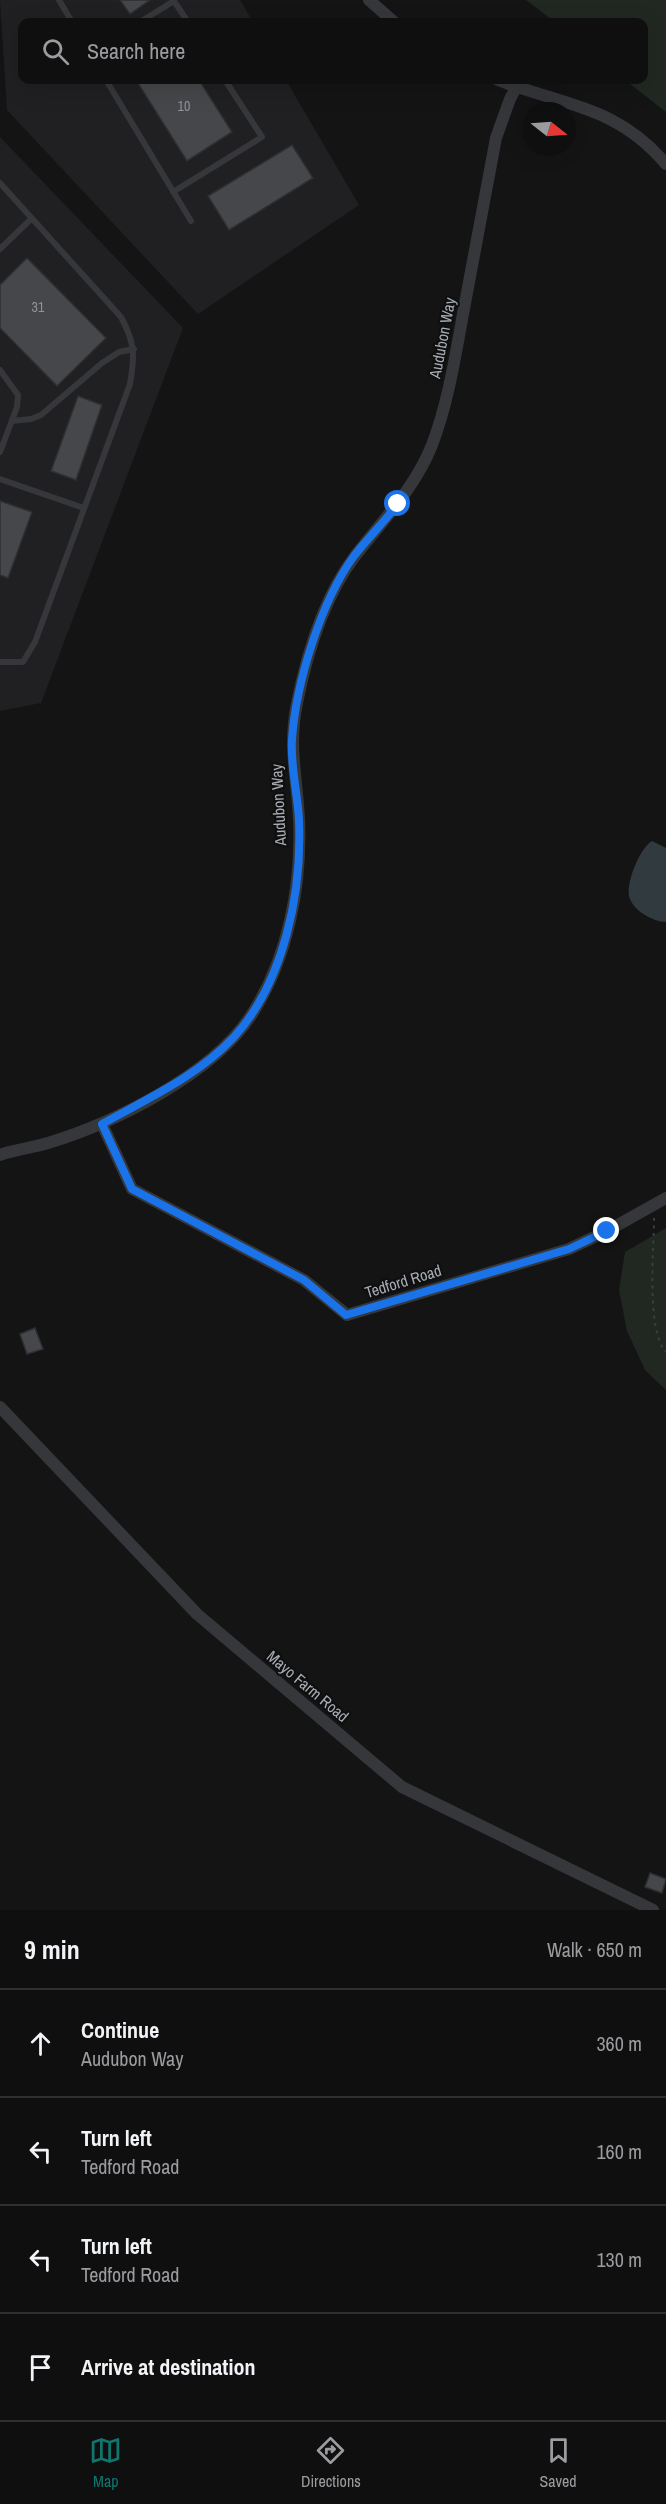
<!DOCTYPE html>
<html lang="en">
<head>
<meta charset="utf-8">
<style>
	:root { --surface:#0f0f10; --page:#1d1d1e; --text:#f1f3f6; --muted:#9b9c9f; --line:#2f2f30; --accent:#0f766e }
	body { margin:0; font-family:"Archivo Narrow",sans-serif; background:var(--page); color:var(--text) }
	.compass { position:absolute; left:522px; top:102px; width:54px; height:54px; border-radius:50%; background:var(--surface); box-shadow:0 6px 24px #0002; rotate:107deg }
	.stop { position:absolute; width:18px; height:18px; margin:-14px; border:4px solid #1a73e8; border-radius:50%; background:#fff }
	.stop.end { background:#1a73e8; border-color:#fff; box-shadow:0 2px 6px #0008 }
	.list { margin:0; padding:0; list-style:none }
	h2 { display:flex; justify-content:space-between; align-items:center; height:78px; margin:0; padding:0 24px; font-size:26px }
	h2 small { font-size:20px; font-weight:400; color:var(--muted) }
	.list li { display:grid; grid-template-columns:39px 1fr auto; gap:18px; align-items:center; box-sizing:border-box; height:108px; padding:0 24px; border-top:2px solid var(--line) }
	.list b { display:block; font-size:22px; white-space:nowrap }
	.list p { margin:0; font-size:20px; white-space:nowrap; color:var(--muted) }
	.list em { font-size:20px; font-style:normal; color:var(--muted) }
	.icon { flex:none; width:33px; height:33px; fill:none; stroke:currentColor; stroke-width:2; stroke-linecap:round; stroke-linejoin:round }
	.map { position:relative; flex:none; width:666px; height:1910px; overflow:hidden }
	.search { position:absolute; background:var(--surface); box-shadow:0 6px 24px #0002; left:18px; right:18px; top:18px; height:66px; display:flex; align-items:center; gap:15px; box-sizing:border-box; padding:0 21px; border-radius:12px; color:var(--muted); font-size:22px }
	.sheet { height:510px; background:var(--surface) }
	nav { display:flex; justify-content:space-around; align-items:center; box-sizing:border-box; height:84px; border-top:2px solid var(--line); background:var(--surface); font-size:16px; color:var(--muted) }
	nav a { display:grid; justify-items:center; gap:3px }
	nav .on { color:var(--accent) }
	.map>svg:first-child { display:block }
</style>
</head>
<body>
<div class="map">
<svg width="666" height="1910" viewBox="0 0 666 1910">
	<rect width="100%" height="100%" fill="#141415"/>
	<path fill="#202022" d="M0,0h240l13,22h-231v58h264l73,125 -161,109 -191,-204z
		M0,137l183,191 -142,375 -41,8z"/>
	<path fill="#212821" d="M526,0h140v112l-41,-32h19v-58h-89z
		M666,1228v162l-21,-20 -18,-39 -8,-41 6,-38z"/>
	<path fill="#313a3e" d="M652,841l14,7v74c-13,0 -34,-12 -37,-26 -3,-14 11,-48 23,-55z"/>
	<path fill="#46474a" stroke="#2e2f31" stroke-width="1.5" d="M120,0h30l-20,14z
		M136,80h63l33,52 -45,29z
		M292,145l21,33 -84,52 -21,-34z
		M27,258l79,80 -49,48 -57,-58v-43z
		M78,396l24,9 -26,75 -25,-9z
		M0,501l32,11 -24,66 -8,-3z
		M35,1328l8,21 -16,5 -7,-20z
		M650,1873l16,6 -4,14 -17,-6z"/>
	<g fill="none" stroke-linecap="round" stroke-linejoin="round">
		<path stroke="#3b3e41" stroke-width="2" stroke-dasharray="3 4.5" stroke-linecap="butt" d="M654,1218c0,31 -8,113 12,134"/>
		<path stroke="#35373a" stroke-width="6" d="M59,0l13,22
			M140,22l34,-21 14,21
			M106,80l85,141
			M0,183l121,134c14,26 14,38 9,67l-95,258 -12,20h-23
			M173,192l89,-55 -37,-57
			M0,249l31,-30
			M0,370l18,25 -1,12 -17,45
			M12,421l19,-2 10,-4 61,-52 17,-11 15,-3
			M0,479l84,29"/>
		<path stroke="#35373a" stroke-width="12" d="M369,0l25,22
			M498,80c66,26 118,25 168,84
			M102,1124l30,65 172,91 43,35 222,-66 38,-18 59,-33
			M0,1155c15,-6 32,-7 48,-12 66,-20 166,-69 204,-129 36,-56 50,-129 47,-195 -2,-41 -11,-73 -2,-116 10,-50 27,-106 58,-147 28,-36 60,-68 77,-111 16,-42 23,-87 31,-131 11,-59 22,-117 33,-176l14,-39 7,-13
			M0,1407l197,207 205,173 251,123"/>
	</g>
	<g fill="none" stroke-linecap="round" stroke-linejoin="round">
		<path stroke="#1a73e8" stroke-width="8" d="M398,504c-14,18 -30,34 -44,52 -33,45 -58,127 -62,183 -2,27 6,55 7,82 3,72 -15,161 -65,216 -36,39 -87,62 -132,87l30,65 172,91 42,35 223,-66 38,-18"/>
	</g>
	<g text-anchor="middle" dominant-baseline="central" stroke-width="4.5" stroke-linejoin="round" paint-order="stroke">
		<g font-size="14" fill="#8f949a">
			<text x="184" y="106">10</text>
			<text x="38" y="307">31</text>
		</g>
		<g font-size="16" fill="#a7adb4" stroke="#0f0f10">
			<text transform="translate(442 338) rotate(-79)">Audubon Way</text>
			<text transform="translate(278 805) rotate(-93)">Audubon Way</text>
			<text transform="translate(403 1281) rotate(-17)">Tedford Road</text>
			<text transform="translate(308 1686) rotate(40)">Mayo Farm Road</text>
		</g>
	</g>
</svg>
<svg class="compass" viewBox="-18 -18 36 36"><path d="M0-13l5 13h-10z" fill="#e53935"/><path d="M0 13l5-13h-10z" fill="#9b9c9f"/></svg>
<div class="stop" style="left:398px;top:504px"></div>
<div class="stop end" style="left:607px;top:1231px"></div>
<div class="search"><svg class="icon" aria-label="search" viewBox="0 0 24 24"><circle cx="10" cy="10" r="6"/><path d="M15 15l6 6"/></svg>Search here</div>
</div>
<section class="sheet">
<h2>9 min<small>Walk · 650 m</small></h2>
<ul class="list">
<li><svg class="icon" aria-label="ahead" viewBox="0 0 24 24"><path d="M12 20V5M6 11l6-6 6 6"/></svg><div><b>Continue</b><p>Audubon Way</p></div><em>360 m</em></li>
<li><svg class="icon" aria-label="left" viewBox="0 0 24 24"><path d="M17 20v-9H6M10 6l-5 5 5 5"/></svg><div><b>Turn left</b><p>Tedford Road</p></div><em>160 m</em></li>
<li><svg class="icon" aria-label="left" viewBox="0 0 24 24"><path d="M17 20v-9H6M10 6l-5 5 5 5"/></svg><div><b>Turn left</b><p>Tedford Road</p></div><em>130 m</em></li>
<li><svg class="icon" aria-label="arrive" viewBox="0 0 24 24"><path d="M6 21V4h12l-3 4 3 4H6"/></svg><div><b>Arrive at destination</b></div></li>
</ul>
</section>
<nav>
<a class="on"><svg class="icon" aria-label="map" viewBox="0 0 24 24"><path d="M3 6l6-2 6 2 6-2v14l-6 2-6-2-6 2zM9 4v14M15 6v14"/></svg>Map</a>
<a><svg class="icon" aria-label="directions" viewBox="0 0 24 24"><path d="M12 3l9 9-9 9-9-9zM9 14v-3h6M13 9l2 2-2 2"/></svg>Directions</a>
<a><svg class="icon" aria-label="saved" viewBox="0 0 24 24"><path d="M7 4h10v16l-5-4-5 4z"/></svg>Saved</a>
</nav>
</body>
</html>
